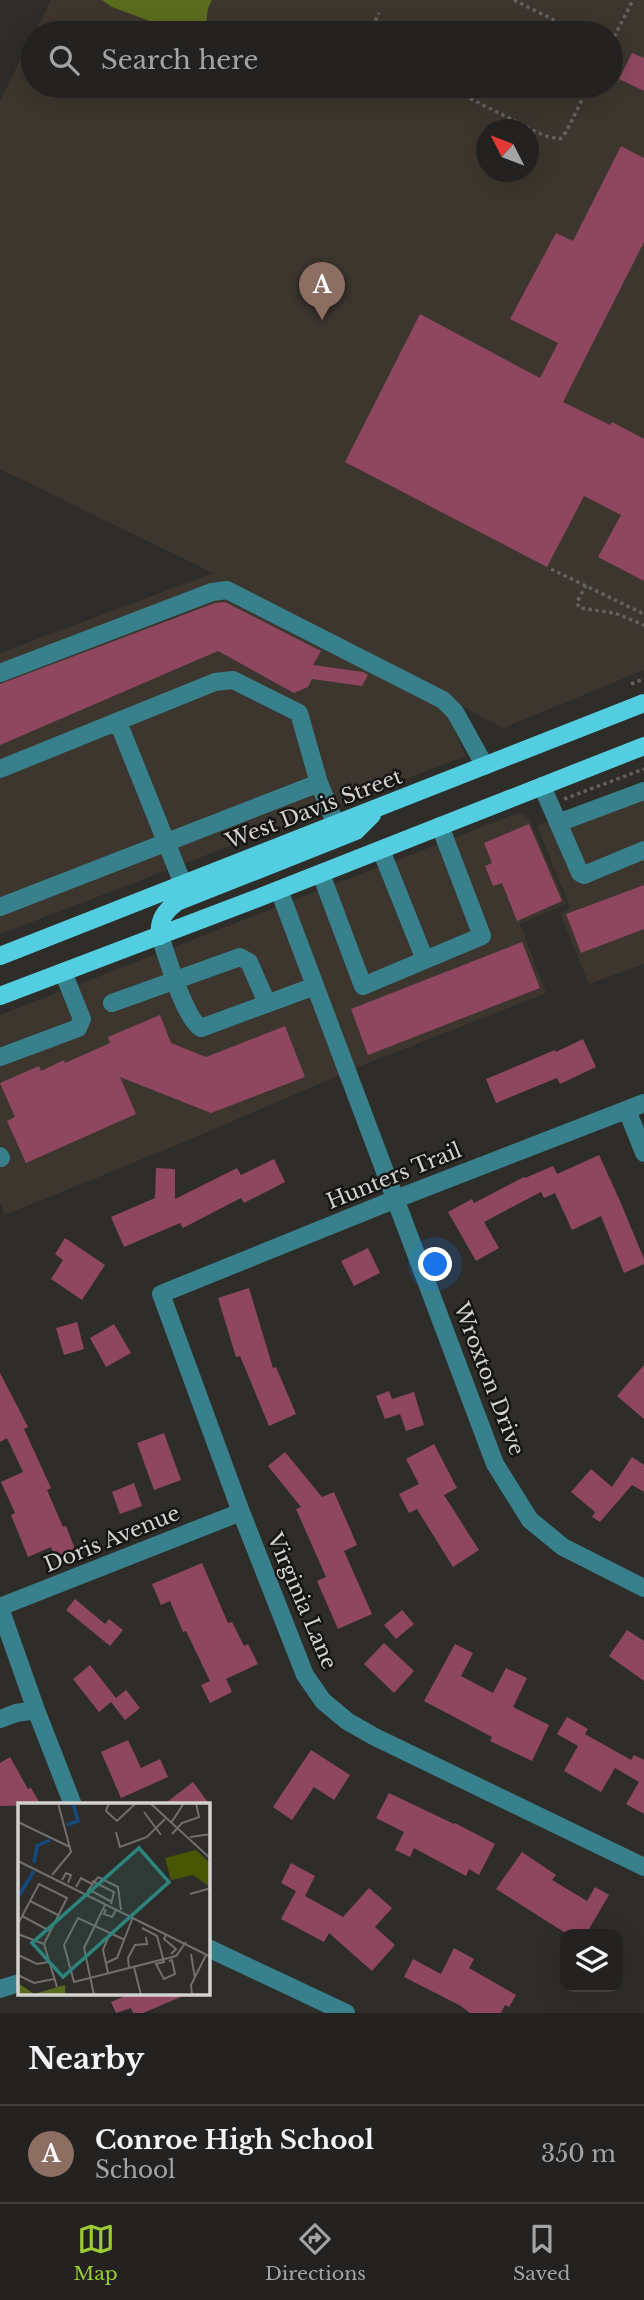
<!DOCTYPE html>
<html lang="en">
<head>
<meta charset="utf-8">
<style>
	:root { --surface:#232220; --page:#2f2f2d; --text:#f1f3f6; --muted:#a3a4a5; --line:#403f3e; --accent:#9bcb33 }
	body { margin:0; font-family:"Libre Baskerville",serif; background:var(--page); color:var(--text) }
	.controls { position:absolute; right:21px; bottom:21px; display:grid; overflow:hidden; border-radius:14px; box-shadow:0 7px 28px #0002 }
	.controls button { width:63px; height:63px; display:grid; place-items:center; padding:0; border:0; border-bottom:2px solid var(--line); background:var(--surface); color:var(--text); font:35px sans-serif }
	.compass { position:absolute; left:476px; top:119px; width:63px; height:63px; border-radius:50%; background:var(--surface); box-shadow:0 7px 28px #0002; rotate:312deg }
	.you { position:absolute; left:436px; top:1265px; width:24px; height:24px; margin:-18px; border:5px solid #fff; border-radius:50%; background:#1a73e8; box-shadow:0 0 0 10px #1a73e833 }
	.badge { display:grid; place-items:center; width:46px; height:46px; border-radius:50%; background:var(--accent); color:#fff; font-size:23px; font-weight:700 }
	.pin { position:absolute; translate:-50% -58px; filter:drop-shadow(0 2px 4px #0008) }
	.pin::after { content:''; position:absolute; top:37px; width:24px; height:21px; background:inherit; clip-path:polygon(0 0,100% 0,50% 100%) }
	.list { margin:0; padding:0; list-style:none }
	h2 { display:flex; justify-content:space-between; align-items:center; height:91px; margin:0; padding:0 28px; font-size:30px }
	h2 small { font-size:23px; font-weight:400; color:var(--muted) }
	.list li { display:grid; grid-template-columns:46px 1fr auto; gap:21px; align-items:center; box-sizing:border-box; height:98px; padding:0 28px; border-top:2px solid var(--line) }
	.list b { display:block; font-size:26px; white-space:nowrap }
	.list p { margin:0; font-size:23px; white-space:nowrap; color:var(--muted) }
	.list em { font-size:23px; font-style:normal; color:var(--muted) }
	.icon { flex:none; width:38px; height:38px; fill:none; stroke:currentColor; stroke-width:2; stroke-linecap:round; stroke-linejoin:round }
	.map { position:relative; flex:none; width:644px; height:2013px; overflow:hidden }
	.search { position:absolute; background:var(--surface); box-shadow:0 7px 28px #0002; left:21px; right:21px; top:21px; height:77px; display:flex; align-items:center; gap:18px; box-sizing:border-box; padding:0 24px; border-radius:38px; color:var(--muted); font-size:26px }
	.sheet { height:189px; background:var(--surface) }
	nav { display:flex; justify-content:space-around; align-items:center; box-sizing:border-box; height:98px; border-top:2px solid var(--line); background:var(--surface); font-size:19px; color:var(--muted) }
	nav a { display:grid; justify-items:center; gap:4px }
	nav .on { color:var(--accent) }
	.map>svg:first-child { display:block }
</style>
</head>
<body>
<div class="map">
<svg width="644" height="2013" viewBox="0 0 644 2013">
	<rect width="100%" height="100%" fill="#2f2d2a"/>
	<path fill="#3c362e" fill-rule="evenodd" d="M51,0h593v670l-141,58 -66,-35 29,63 -466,178v-281l213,-80 -213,-104v-368l33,-66v51h578v-53h-577zM486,130h42v42h-42z
		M644,785v179l-55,20 -29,-71 10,-5 -33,-82z
		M520,812l9,7 37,85 -46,20 26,69 -188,74 -162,70 -191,78 -5,-13v-187z"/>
	<path fill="#5c6c1e" d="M102,0h110l-4,8 -3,25h-32l-18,-10 -43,-16z"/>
	<path fill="#8f4760" d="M632,53l12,5v33l-25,-12z
		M621,146l23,12v84l-81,160 47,23 2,-3 32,17v142l-46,-24 23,-42 -37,-19 -37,71 -202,-105 75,-148 120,64 18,-35 -48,-24 46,-86 17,8z
		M225,602l96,49 -8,14 50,7 5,3 -6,11 -50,-7 -4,8 -14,6 -76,-42 -218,94v-61l215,-81z
		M529,824l33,77 -45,20 -15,-38 -9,3 -8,-20 7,-3 -8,-20z
		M644,885v44l-63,24 -15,-39z
		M522,942l18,46 -172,67 -17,-46z
		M160,1015l11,28 35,14 79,-31 20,51 -94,36 -91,-36 16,37 -110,49 -19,-42 8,-4 -15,-34 39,-17 2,5 23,-11 1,3 45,-20 -2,-6z
		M583,1039l13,28 -36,17 -3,-6 -61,25 -10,-24 69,-29 1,2z
		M599,1155l21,46 24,58v5l-20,9 -23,-57 -29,14 -17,-37 -11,5 -3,-6 -57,30 15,26 -23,13 -28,-49 24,-13 2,4 50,-26 1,1 28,-12 4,8z
		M274,1159l11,23 -41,21 -3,-5 -58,30 -3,-5 -56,24 -13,-30 44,-19 1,-30 19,1v30l62,-31 4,7z
		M65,1238l40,27 -23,35 -31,-21 12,-19 -8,-6z
		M368,1248l12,25 -26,13 -13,-25z
		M249,1288l24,80 3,-1 20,47 -27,12 -29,-70 -4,1 -18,-59z
		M77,1322l7,27 -20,6 -8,-27z
		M114,1324l17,29 -25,14 -16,-29z
		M644,1365v54l-27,-23z
		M0,1373l28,54 -4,2 27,59 -4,2 16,37 3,-1 9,23 -20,8 -4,-10 -23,10 -17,-42 4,-2 -14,-31 22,-10 -16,-34 -7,4z
		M389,1391l3,8 22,-7 10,33 -18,6 -6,-17 -15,5 -9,-23z
		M164,1433l17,47 -27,10 -17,-47z
		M434,1444l23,44 -13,7 35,55 -26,17 -36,-58 -8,4 -10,-19 20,-10 -13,-25z
		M285,1452l37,45 12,-5 23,53 -13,6 28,63 -34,15 -21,-48 9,-4 -30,-68 5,-2 -33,-41z
		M632,1457l12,8v27l-12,-7 -32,37 -8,-5 3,-5 -24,-20 20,-23 21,18z
		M134,1483l8,23 -22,8 -8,-22z
		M202,1563l26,60 4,-1 12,24 4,-2 10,20 -32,15 6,13 -22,11 -9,-18 9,-4 -24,-50 -3,1 -13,-31 -9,4 -9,-21z
		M75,1599l30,25 4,-5 14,11 -13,16 -44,-36z
		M402,1610l12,14 -18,15 -12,-14z
		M627,1630l17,11v40l-35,-25z
		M384,1643l30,28 -20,22 -30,-29z
		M455,1644l18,9 -12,23 32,17 13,-25 21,10 -14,29 36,18 -17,36 -42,-20 2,-4 -68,-36z
		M90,1665l26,33 10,-8 14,18 -15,12 -14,-18 -12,10 -26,-33z
		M567,1717l21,12 -3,5 46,26 3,-5 10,5v54l-18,-10 13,-22 -24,-14 -14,24 -37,-21 14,-25 -21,-12z
		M128,1740l13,28 19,-9 8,18 -47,21 -20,-46z
		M311,1750l39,25 -16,25 -20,-13 -22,33 -19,-13z
		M10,1757l18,32 3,-1 10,17 -41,1v-43z
		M193,1782l17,23h-47z
		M389,1793l65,31 1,-1 40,21 -16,31 -10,-6 -3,7 -52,-28 -4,9 -15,-7 9,-18 -28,-14z
		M522,1852l34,23 -4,5 35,21 8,-14 14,8 -23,39h-19l-71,-45z
		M291,1863l24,13 -10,20 -24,-13z
		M369,1888l23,20 -17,19 20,18 -23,26 -43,-38 -5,9 -43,-23 15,-28 47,26z
		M454,1948l20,11 -5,9 47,27 -7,12 -4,-2 -4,8h-31l-9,-7 -57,-29 9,-18 28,15z
		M124,1994h64l-45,19h-10l-2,-5 -15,5 -5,-11 14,-6z"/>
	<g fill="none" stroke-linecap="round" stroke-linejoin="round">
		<path stroke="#63615f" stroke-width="3.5" stroke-dasharray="3.5 3.5" stroke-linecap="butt" d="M514,0l66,33
			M369,33l10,-20
			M611,43l22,-43
			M445,86l100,50 15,3 6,-7 23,-46
			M551,569l93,45
			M586,585l-9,17 2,6 36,5 29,12
			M631,684l13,-5
			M564,799l80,-30"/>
		<path stroke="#38808b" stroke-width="18" d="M0,673l212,-81 15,-2 216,110 12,12 30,54
			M118,722l65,162
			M0,769l215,-87 18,-2 66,33 20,70 17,42
			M542,786l38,87 4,2 60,-25
			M558,823l86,-32
			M381,850l44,110
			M321,874l42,112 119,-50 -42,-110
			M279,890l216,574 35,56 33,27 81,41
			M0,907l319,-124
			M160,936c7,20 24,82 41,92l114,-42
			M112,1003l128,-46 9,5 18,41
			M0,1057l78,-29 4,-9 -19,-47
			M644,1103l-248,96 -235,95 80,218 64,163 18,26 24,20 26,15 271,131
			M627,1110l17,43
			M0,1156l1,2
			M0,1607l241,-95
			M0,1608l36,102 37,95
			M0,1719l16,-6 20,-3
			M208,1948l138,65
			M0,1989l19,-6"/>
		<path stroke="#53cee0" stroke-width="18" d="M160,936c-2,-16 5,-25 17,-34l179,-71 16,-16
			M0,956l644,-253
			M0,996l258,-98 386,-152"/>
	</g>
	<g text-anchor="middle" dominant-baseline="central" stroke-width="5" stroke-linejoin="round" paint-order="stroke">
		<g font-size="21" fill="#d3d2d0" stroke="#161514">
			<text transform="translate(314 809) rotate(-21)">West Davis Street</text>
			<text transform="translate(394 1176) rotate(-22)">Hunters Trail</text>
			<text transform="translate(489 1379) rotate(69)">Wroxton Drive</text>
			<text transform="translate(112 1539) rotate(-22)">Doris Avenue</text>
			<text transform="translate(302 1601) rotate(67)">Virginia Lane</text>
		</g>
	</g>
	<g transform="translate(18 1803)">
		<rect width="192" height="192" fill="#2f2d2a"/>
		<path d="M178,47l14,13v24l-17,-12 -22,5 -6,-22z" fill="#495603"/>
		<path d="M0,180l16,11 31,-9v8l11,2h-58z" fill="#5c6c1e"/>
		<path fill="none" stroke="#13497c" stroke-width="3.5" d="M49,22l11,-4 -5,-18M16,60l3,-17 13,-6M0,94l16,-26"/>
		<path fill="none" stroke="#716f6c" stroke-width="2" d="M91,0l-3,8 11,10 19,-18M132,0l61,56M126,9l17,23M0,19l52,25M153,20l13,-20M98,29l4,15 27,-10 18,-18M154,31l10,-11 17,-6 -3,-14M172,34l21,-3M0,58l193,96M34,72l19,-23 -13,-49M44,77l4,-7 5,2 -3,8M74,78l22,11 -3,12M58,84l5,-9 11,6M70,86l24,13M69,89l11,-15 20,10 3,23M172,91l21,-6M12,98l28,14M88,106l-2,5 8,3 4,-7M4,113l28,15M0,121l21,-40 28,14 -23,46 13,43M124,125l15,8 7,26 -8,2 8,15 11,-5 -3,-14 -3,1M0,131l26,10M148,132l-2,4 12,10 -5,5M107,137l-47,-22 -14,27 10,37 102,-26 10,-14M173,151l4,24M0,152l19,9 12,-2M88,160l11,-5 16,-41M116,164l7,28M111,165l-1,-10 7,-13 12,-1 -1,-7M90,170l-5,-23 7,-17M0,172l16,8 20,-4M76,192l-10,-47 21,-43M174,192l-1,-10 15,-30"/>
		<path fill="#2c847d" fill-opacity="0.15" stroke="#2c847d" stroke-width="3.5" d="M121,45l30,34 -106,95 -31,-34z"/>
		<rect width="192" height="192" fill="none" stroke="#d3d2d0" stroke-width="3.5"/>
	</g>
</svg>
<div class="controls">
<button><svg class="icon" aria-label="layers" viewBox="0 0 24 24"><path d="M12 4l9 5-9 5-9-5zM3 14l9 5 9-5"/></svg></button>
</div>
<svg class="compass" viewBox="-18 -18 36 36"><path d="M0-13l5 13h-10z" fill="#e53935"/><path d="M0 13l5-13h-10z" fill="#a3a4a5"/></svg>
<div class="you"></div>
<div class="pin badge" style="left:322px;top:320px;background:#8d6e63">A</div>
<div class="search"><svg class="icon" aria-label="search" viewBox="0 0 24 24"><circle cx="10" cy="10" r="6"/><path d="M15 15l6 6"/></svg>Search here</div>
</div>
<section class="sheet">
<h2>Nearby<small></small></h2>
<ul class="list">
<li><span class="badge" style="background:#8d6e63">A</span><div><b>Conroe High School</b><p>School</p></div><em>350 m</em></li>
</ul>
</section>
<nav>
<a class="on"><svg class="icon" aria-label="map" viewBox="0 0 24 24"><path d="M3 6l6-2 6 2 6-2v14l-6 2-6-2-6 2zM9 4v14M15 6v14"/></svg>Map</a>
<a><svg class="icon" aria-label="directions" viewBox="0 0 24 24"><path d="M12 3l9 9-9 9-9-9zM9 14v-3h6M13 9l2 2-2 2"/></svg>Directions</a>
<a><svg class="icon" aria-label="saved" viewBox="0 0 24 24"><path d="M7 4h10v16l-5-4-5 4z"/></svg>Saved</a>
</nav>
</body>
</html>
